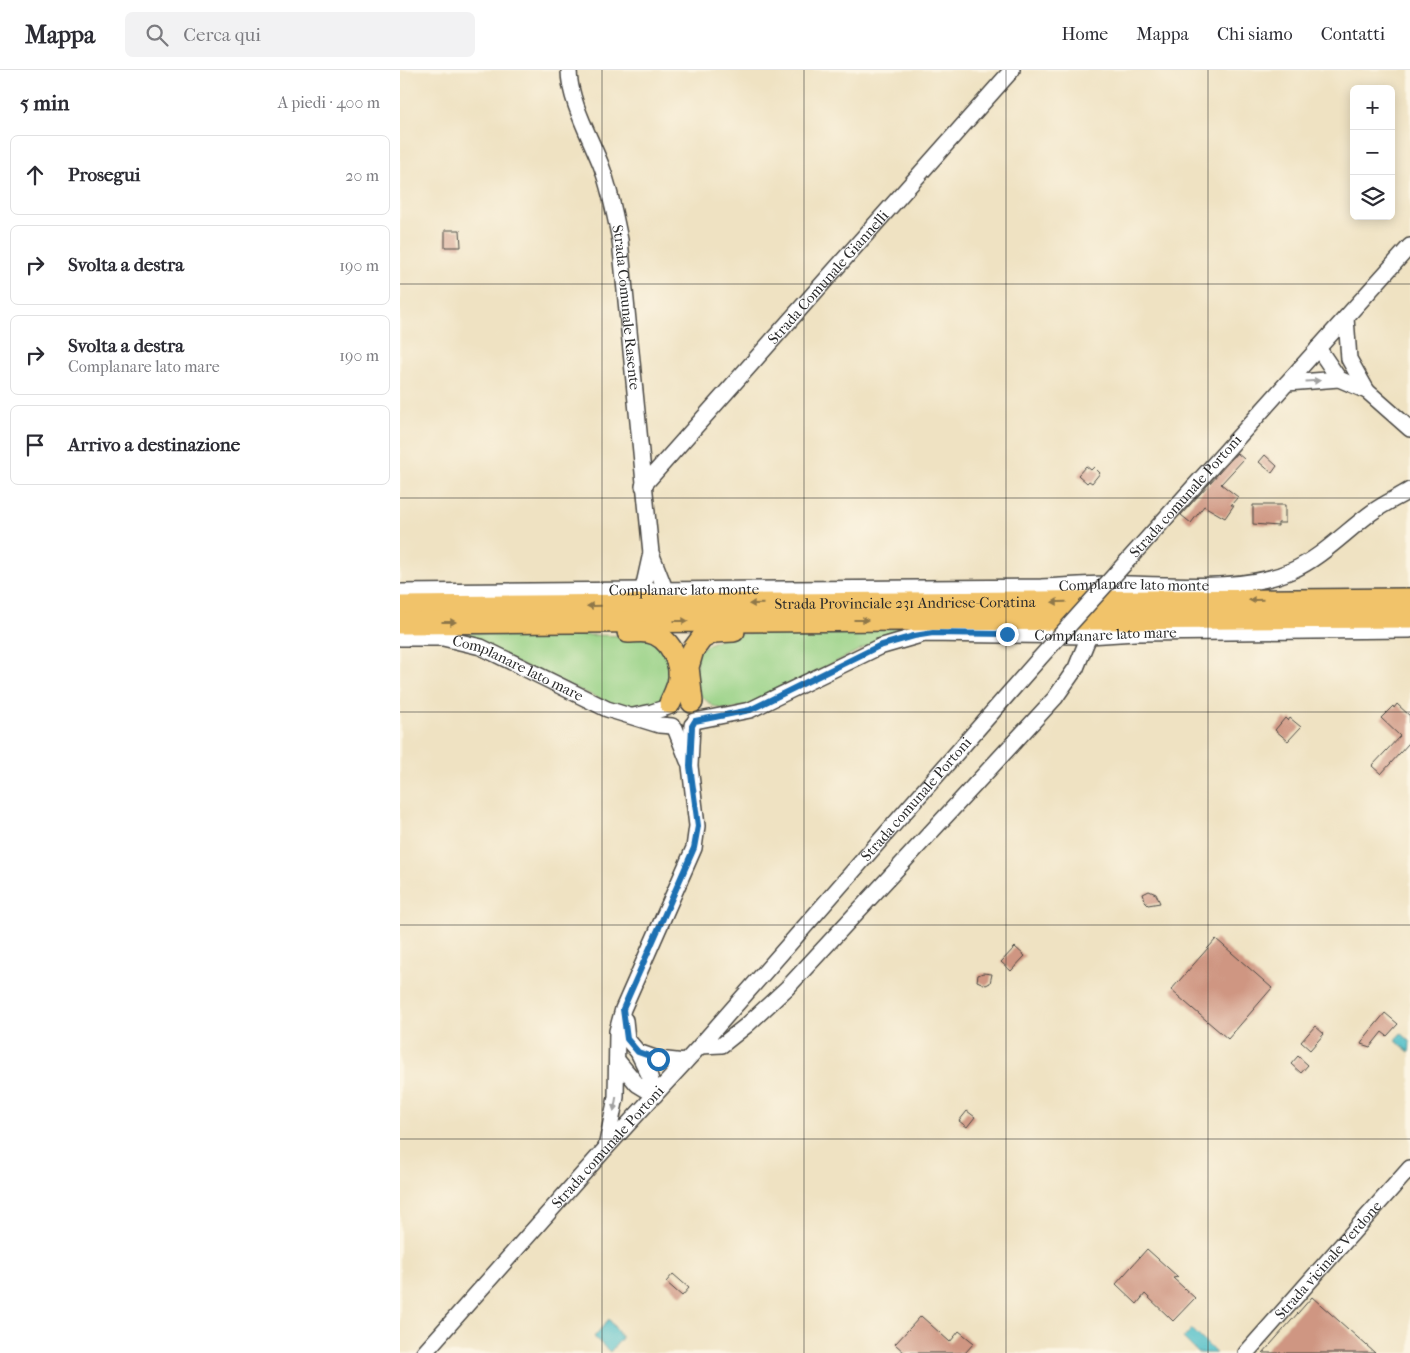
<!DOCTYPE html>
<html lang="it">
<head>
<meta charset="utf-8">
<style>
	:root { --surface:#fff; --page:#f2f2f3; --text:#2b2b33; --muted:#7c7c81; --line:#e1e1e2 }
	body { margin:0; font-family:"IM FELL French Canon",serif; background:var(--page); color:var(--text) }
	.controls { position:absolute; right:15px; top:15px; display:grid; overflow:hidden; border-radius:8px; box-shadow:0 2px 12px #0003 }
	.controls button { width:45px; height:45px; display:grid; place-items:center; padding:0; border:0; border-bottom:1px solid var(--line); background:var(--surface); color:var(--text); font:25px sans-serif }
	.stop { position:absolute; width:15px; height:15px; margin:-11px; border:4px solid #1f6fb2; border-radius:50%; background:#fff }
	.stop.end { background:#1f6fb2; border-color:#fff; box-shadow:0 1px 5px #0008 }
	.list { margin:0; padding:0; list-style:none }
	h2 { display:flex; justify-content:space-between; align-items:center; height:65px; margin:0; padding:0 20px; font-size:21px }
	h2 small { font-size:16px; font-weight:400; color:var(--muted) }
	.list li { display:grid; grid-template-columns:32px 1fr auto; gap:15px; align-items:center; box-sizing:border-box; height:80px; margin:0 10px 10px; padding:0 10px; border:1px solid var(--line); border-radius:8px }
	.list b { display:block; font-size:19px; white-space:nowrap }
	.list p { margin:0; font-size:16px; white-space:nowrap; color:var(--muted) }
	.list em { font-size:16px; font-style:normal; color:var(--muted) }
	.icon { flex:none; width:28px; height:28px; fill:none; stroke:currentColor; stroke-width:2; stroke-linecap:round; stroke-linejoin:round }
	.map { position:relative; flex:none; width:1010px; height:1283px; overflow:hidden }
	header { display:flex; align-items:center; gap:30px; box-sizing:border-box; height:70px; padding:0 25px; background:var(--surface); border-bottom:1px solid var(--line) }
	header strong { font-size:24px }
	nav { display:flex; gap:28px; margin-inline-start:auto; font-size:18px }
	.search { width:350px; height:45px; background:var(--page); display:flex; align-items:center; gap:12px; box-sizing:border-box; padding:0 18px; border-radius:8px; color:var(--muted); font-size:19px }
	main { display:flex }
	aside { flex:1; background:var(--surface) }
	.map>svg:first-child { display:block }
</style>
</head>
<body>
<header>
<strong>Mappa</strong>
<div class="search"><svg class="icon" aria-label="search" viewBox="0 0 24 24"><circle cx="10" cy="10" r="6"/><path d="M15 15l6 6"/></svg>Cerca qui</div>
<nav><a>Home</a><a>Mappa</a><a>Chi siamo</a><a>Contatti</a></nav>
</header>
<main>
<aside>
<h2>5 min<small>A piedi · 400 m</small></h2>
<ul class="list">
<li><svg class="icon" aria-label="ahead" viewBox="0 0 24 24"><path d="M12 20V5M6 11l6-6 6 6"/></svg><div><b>Prosegui</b></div><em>20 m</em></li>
<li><svg class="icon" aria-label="right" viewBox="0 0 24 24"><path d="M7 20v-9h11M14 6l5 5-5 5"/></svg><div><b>Svolta a destra</b></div><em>190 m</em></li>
<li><svg class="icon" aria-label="right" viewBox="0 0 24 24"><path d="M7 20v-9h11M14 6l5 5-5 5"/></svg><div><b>Svolta a destra</b><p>Complanare lato mare</p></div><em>190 m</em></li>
<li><svg class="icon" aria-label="arrive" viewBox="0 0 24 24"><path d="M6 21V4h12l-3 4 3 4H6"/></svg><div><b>Arrivo a destinazione</b></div></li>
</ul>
</aside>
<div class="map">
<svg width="1010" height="1283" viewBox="0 0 1010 1283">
	<rect width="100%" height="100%" fill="#fcf5e5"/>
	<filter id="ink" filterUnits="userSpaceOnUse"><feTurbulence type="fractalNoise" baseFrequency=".02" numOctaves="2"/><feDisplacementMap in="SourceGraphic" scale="10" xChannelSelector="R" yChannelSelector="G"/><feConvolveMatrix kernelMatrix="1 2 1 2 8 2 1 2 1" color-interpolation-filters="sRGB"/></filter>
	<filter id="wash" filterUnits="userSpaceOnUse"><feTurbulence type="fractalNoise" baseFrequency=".0096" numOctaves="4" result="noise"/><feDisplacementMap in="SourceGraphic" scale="20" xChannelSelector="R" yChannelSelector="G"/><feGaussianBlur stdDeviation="1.12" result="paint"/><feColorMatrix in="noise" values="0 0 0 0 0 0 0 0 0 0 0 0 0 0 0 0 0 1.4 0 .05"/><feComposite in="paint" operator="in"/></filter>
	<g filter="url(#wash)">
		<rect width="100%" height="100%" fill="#efe2c2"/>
		<path fill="#97d185" stroke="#617e58" d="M522,557l-18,4 -29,11 -126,64 -24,4 -12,-4 -12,-10 -7,-13 4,-33 30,-16z
			M43,562l191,4c11,2 24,5 31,15 8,13 8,38 -3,49 -7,9 -23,9 -33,11z"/>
		<path fill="#52c0c9" stroke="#3e767a" d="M1001,963l9,8 -1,11 -14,-12z
			M209,1249l13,19 -12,14 -16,-15z
			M792,1259l24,24h-18l-15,-15z"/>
		<g id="blocks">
			<path fill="#cf9682" d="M45,160h15l1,17h-16z
				M837,383l7,6 -23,25 17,13 -7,8h3l-9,13 -21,-12 -13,17 -10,-8z
				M865,385l12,11 -5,7 -13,-11z
				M686,396l5,4 3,-3 6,6 -8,10 -3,-2 -2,2 -9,-8z
				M853,435h32v18h-7v3l-25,-2z
				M997,634l13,12v28l-1,-1 -28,31 -9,-8 28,-30 -19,-18 12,-12 1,2z
				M885,648l3,3 2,-3 11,9 -13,14 -13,-11z
				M749,821l7,3 4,9 -12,2 -2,-2 -3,-9z
				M816,869l56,49 -44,51 -57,-49z
				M615,877l10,9 -14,15 -10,-9z
				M583,903l9,1 -2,9 -4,2 -9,-4 1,-6z
				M985,943l13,11 -11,12 -5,-4 -12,15 -9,-3 5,-8z
				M915,956l9,8 -14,16 -9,-8z
				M898,986l10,9 -7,8 -10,-9z
				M567,1041l8,6 -8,10 -8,-6z
				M747,1179l31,28 -5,1 22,20 -22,23 -28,-27 -8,10 -21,-20z
				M273,1204l16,14 -7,8 -16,-14z
				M912,1227l63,56h-112z
				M521,1246l29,26 9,-11 15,12 -9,10h-60l-10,-9z"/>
		</g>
	</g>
	<g filter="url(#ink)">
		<use href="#blocks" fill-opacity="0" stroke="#484642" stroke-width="1"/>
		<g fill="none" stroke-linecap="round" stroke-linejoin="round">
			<g stroke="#484642" stroke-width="18">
				<g id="minor">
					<path id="s1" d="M169,0c0,30 21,67 32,95 9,24 14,50 19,75l31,313 14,36"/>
					<path d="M946,248l3,41 18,32"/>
					<path d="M918,278l21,31"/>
					<path d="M887,313l52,-4 28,12 43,38"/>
					<path id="s2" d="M243,416l369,-416"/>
					<path id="s3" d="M728,490l282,-314"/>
					<path d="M243,519l8,-36"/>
					<path id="s4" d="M0,522l641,-5c29,-1 58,-4 88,-3 49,1 116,7 162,-13 30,-13 54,-39 80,-58 12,-9 26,-15 39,-23"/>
					<path id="s5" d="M0,568h43l38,9 126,62 52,16 13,1"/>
					<path d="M233,646l19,-4 16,-5"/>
					<path id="s6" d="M295,651l55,-11 129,-63 45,-13 165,2 46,-3 275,-3"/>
					<path d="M275,658l13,33"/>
					<path d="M225,950l2,19 11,13 12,25 5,18"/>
					<path d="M300,976l22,-1 25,-20 40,-37 268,-290 21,-30 13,-32"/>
					<path d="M238,982l20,7 27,3"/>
					<path d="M217,990l20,24 18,11"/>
					<path d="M206,1078l10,-51 1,-66 6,-22 71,-161 3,-22 -7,-60 2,-41"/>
					<path id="s7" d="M24,1283l182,-205 94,-102 338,-386"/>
					<path id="s8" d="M846,1283l164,-185"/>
				</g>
			</g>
			<g stroke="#484642" stroke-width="24">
				<g id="highway">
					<path id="s9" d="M0,537l1010,-8"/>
					<path d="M0,553l1010,-6"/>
					<path d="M228,562c6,0 13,-1 20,0 22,4 35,32 30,52 -2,6 -5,13 -8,19"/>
					<path d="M292,632l-4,-35 5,-17 9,-12 12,-6 20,-1"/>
				</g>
			</g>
			<use href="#minor" stroke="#fff" stroke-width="15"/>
			<use href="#highway" stroke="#f1c36a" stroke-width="21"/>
			<g stroke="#484642" stroke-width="18" stroke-linecap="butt">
				<path id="minor-bridge" d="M638,590l90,-100"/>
			</g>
			<use href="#minor-bridge" stroke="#fff" stroke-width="15"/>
		</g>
		<defs><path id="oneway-solid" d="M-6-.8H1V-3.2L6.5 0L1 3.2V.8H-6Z" transform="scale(1.25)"/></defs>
		<g fill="#a0a0a0">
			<use href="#oneway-solid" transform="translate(913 311) rotate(-4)"/>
			<use href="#oneway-solid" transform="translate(215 1034) rotate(100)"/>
		</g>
		<g fill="#8e774a">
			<use href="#oneway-solid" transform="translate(856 530) rotate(179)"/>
			<use href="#oneway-solid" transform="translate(659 532) rotate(179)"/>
			<use href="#oneway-solid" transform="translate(356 534) rotate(179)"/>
			<use href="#oneway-solid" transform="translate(194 536) rotate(179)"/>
			<use href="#oneway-solid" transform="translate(461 550)"/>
			<use href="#oneway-solid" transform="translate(281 551)"/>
			<use href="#oneway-solid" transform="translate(49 552)"/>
		</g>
	</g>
	<g fill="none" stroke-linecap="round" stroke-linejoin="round" filter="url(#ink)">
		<path stroke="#1f6fb2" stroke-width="6" d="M258,989l-20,-7 -11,-13 -4,-30 71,-161 4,-22 -8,-60 2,-40 3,-5 55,-11 129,-64 35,-10 19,-3 74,1"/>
	</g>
	<path fill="none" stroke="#2b2b2b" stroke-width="1" stroke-opacity="0.55" d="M202,0v1283M404,0v1283M606,0v1283M808,0v1283M0,214h1010M0,428h1010M0,642h1010M0,855h1010M0,1069h1010"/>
	<g text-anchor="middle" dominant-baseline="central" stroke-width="4" stroke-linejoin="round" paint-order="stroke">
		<g font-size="15" fill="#2b2b2b" stroke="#fcf5e5">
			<text stroke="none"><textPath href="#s2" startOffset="279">Strada Comunale Giannelli</textPath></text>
			<text stroke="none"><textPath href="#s1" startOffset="246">Strada Comunale Rasente</textPath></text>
			<text stroke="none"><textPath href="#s3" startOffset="86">Strada comunale Portoni</textPath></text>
			<text stroke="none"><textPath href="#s4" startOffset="734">Complanare lato monte</textPath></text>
			<text stroke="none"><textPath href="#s4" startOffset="284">Complanare lato monte</textPath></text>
			<text stroke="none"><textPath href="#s9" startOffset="505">Strada Provinciale 231 Andriese-Coratina</textPath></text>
			<text stroke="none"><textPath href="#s6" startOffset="428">Complanare lato mare</textPath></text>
			<text stroke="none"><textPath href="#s5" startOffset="124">Complanare lato mare</textPath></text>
			<text stroke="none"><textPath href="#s7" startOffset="741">Strada comunale Portoni</textPath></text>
			<text stroke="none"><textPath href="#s7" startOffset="276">Strada comunale Portoni</textPath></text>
			<text stroke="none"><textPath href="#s8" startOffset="124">Strada vicinale Verdone</textPath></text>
		</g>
	</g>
</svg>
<div class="controls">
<button>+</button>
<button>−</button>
<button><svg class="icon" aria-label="layers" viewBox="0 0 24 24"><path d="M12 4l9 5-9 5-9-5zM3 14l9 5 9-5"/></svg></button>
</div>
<div class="stop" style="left:258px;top:989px"></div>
<div class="stop end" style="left:607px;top:564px"></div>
</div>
</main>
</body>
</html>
